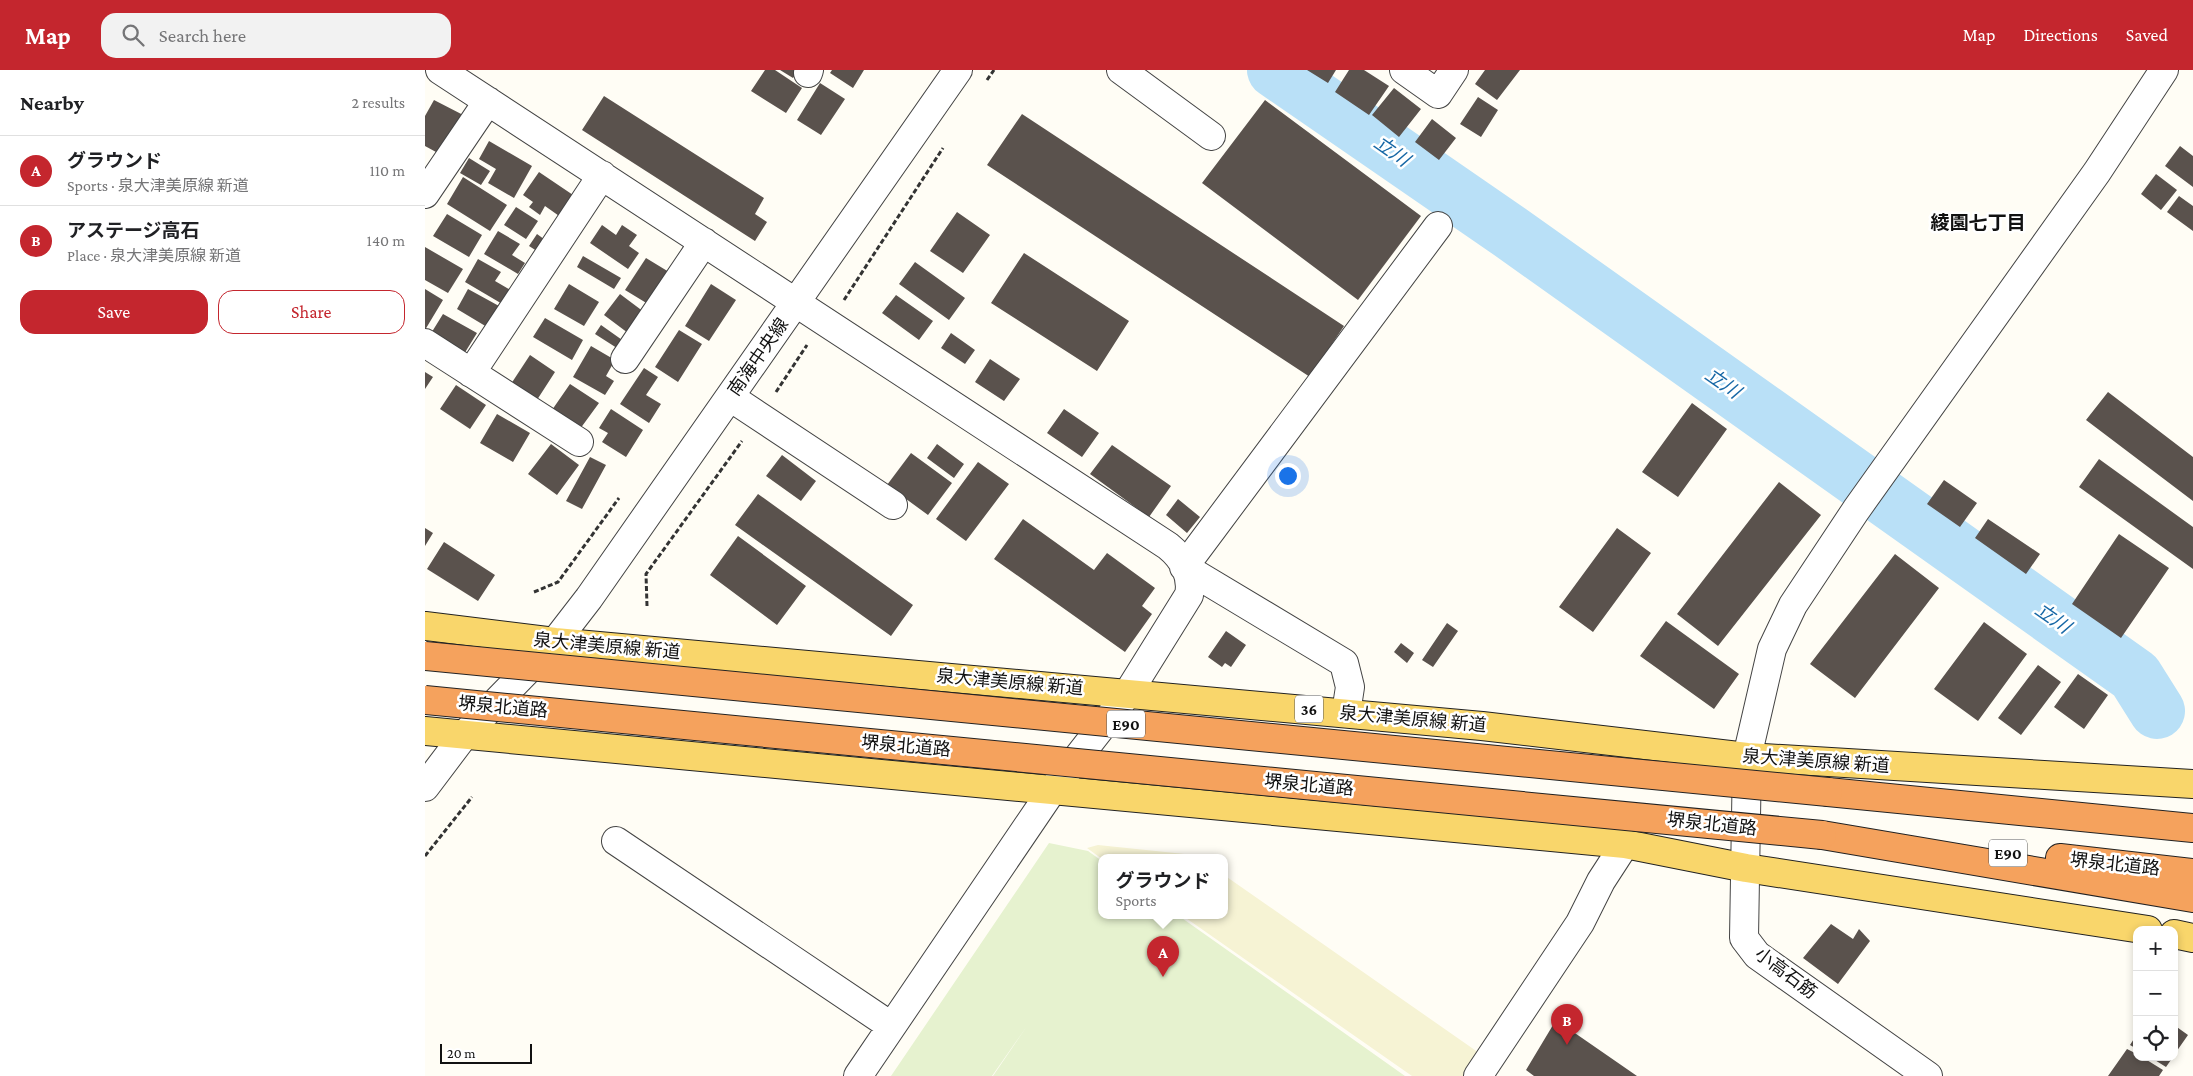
<!DOCTYPE html>
<html lang="en">
<head>
<meta charset="utf-8">
<style>
	:root { --surface:#fff; --page:#f2f2f2; --text:#202124; --muted:#757577; --line:#e0e0e0; --accent:#c4262e }
	body { margin:0; font-family:"Crimson Pro","Noto Sans JP",serif; background:var(--page); color:var(--text) }
	.controls { position:absolute; right:15px; bottom:15px; display:grid; overflow:hidden; border-radius:10px; box-shadow:0 2px 8px #0003 }
	.controls button { width:45px; height:45px; display:grid; place-items:center; padding:0; border:0; border-bottom:1px solid var(--line); background:var(--surface); color:var(--text); font:25px sans-serif }
	.scale { position:absolute; left:15px; bottom:12px; width:92px; box-sizing:border-box; padding-left:5px; border:2px solid #111; border-top:0; font-size:14px; line-height:18px; white-space:nowrap; color:#111; -webkit-text-stroke:4px #fff; paint-order:stroke }
	.you { position:absolute; left:862px; top:405px; width:18px; height:18px; margin:-12px; border:4px solid #fff; border-radius:50%; background:#1a73e8; box-shadow:0 0 0 8px #1a73e833 }
	.badge { display:grid; place-items:center; width:32px; height:32px; border-radius:50%; background:var(--accent); color:#fff; font-size:16px; font-weight:700 }
	.pin { position:absolute; translate:-50% -41px; filter:drop-shadow(0 1px 2px #0008) }
	.pin::after { content:''; position:absolute; top:26px; width:18px; height:15px; background:inherit; clip-path:polygon(0 0,100% 0,50% 100%) }
	.popup { position:absolute; left:673px; top:784px; width:130px; height:65px; box-sizing:border-box; display:grid; place-content:center; border-radius:10px; background:var(--surface); filter:drop-shadow(0 1px 4px #0005); font-size:16px; white-space:nowrap; color:var(--muted) }
	.popup b { font-size:19px; color:var(--text) }
	.popup::after { content:''; position:absolute; left:50%; top:100%; margin-left:-10px; border:10px solid transparent; border-top-color:var(--surface) }
	.list { margin:0; padding:0; list-style:none }
	h2 { display:flex; justify-content:space-between; align-items:center; height:65px; margin:0; padding:0 20px; font-size:21px }
	h2 small { font-size:16px; font-weight:400; color:var(--muted) }
	.list li { display:grid; grid-template-columns:32px 1fr auto; gap:15px; align-items:center; box-sizing:border-box; height:70px; padding:0 20px; border-top:1px solid var(--line) }
	.list b { display:block; font-size:19px; white-space:nowrap }
	.list p { margin:0; font-size:16px; white-space:nowrap; color:var(--muted) }
	.list em { font-size:16px; font-style:normal; color:var(--muted) }
	.actions { display:flex; gap:10px; padding:15px 20px }
	.actions a { flex:1; padding:11px 0; border:1px solid var(--accent); border-radius:15px; text-align:center; font-size:18px; color:var(--accent) }
	.actions .main { background:var(--accent); color:#fff }
	.icon { flex:none; width:28px; height:28px; fill:none; stroke:currentColor; stroke-width:2; stroke-linecap:round; stroke-linejoin:round }
	.map { position:relative; flex:none; width:1768px; height:1006px; overflow:hidden }
	header { display:flex; align-items:center; gap:30px; box-sizing:border-box; height:70px; padding:0 25px; background:var(--accent); color:#fff }
	header strong { font-size:24px }
	nav { display:flex; gap:28px; margin-inline-start:auto; font-size:18px }
	.search { width:350px; height:45px; background:var(--page); display:flex; align-items:center; gap:12px; box-sizing:border-box; padding:0 18px; border-radius:15px; color:var(--muted); font-size:19px }
	main { display:flex }
	aside { flex:1; background:var(--surface) }
	.map>svg:first-child { display:block }
</style>
</head>
<body>
<header>
<strong>Map</strong>
<div class="search"><svg class="icon" aria-label="search" viewBox="0 0 24 24"><circle cx="10" cy="10" r="6"/><path d="M15 15l6 6"/></svg>Search here</div>
<nav><a>Map</a><a>Directions</a><a>Saved</a></nav>
</header>
<main>
<aside>
<h2>Nearby<small>2 results</small></h2>
<ul class="list">
<li><span class="badge">A</span><div><b>グラウンド</b><p>Sports · 泉大津美原線 新道</p></div><em>110 m</em></li>
<li><span class="badge">B</span><div><b>アステージ高石</b><p>Place · 泉大津美原線 新道</p></div><em>140 m</em></li>
</ul>
<div class="actions"><a class="main">Save</a><a>Share</a></div>
</aside>
<div class="map">
<svg width="1768" height="1006" viewBox="0 0 1768 1006">
	<rect width="100%" height="100%" fill="#fffdf5"/>
	<path fill="#f6f3d4" d="M673,775l96,10 6,3 -98,1 -15,-11z
		M799,805l258,180 -14,21h-56l-229,-160h41z"/>
	<path fill="#e6f2cf" d="M624,773l39,8 14,10v55h77l226,160h-412l34,-50 -35,50h-101z"/>
	<g fill="none" stroke-linecap="round" stroke-linejoin="round">
		<path stroke="#b9e0f7" stroke-width="56" d="M850,0l235,162 625,444 22,35"/>
	</g>
	<path fill="#5a524d" d="M340,0h10l27,18 -16,25 -35,-22z
		M355,0h19l-6,8z
		M407,0h32l-11,18 -23,-15z
		M882,0h29l-8,13z
		M924,0h15l25,16 -20,29 -34,-23z
		M1060,0h35l-23,30 -22,-16z
		M395,13l25,16 -24,36 -24,-15z
		M969,18l27,21 -22,28 -27,-22z
		M179,26l160,102 -9,16 12,8 -12,19 -173,-111z
		M1053,27l20,13 -17,27 -21,-13z
		M9,30l35,18 -22,40 -22,-12v-30z
		M840,30l156,116 -63,84 -156,-117z
		M597,44l322,212 -34,51 -323,-212z
		M1007,49l24,19 -17,22 -24,-18z
		M64,71l43,25 -18,32 -26,-15 8,-14 -17,-10z
		M1755,76l13,10v31l-28,-21z
		M44,88l21,13 -9,14 -21,-12z
		M114,102l37,25 -14,21 -17,-12 -5,9 -11,-8 4,-5 -10,-7z
		M1731,104l21,16 -16,20 -20,-16z
		M38,107l44,28 -17,26 -43,-27z
		M1754,126l14,10v25l-26,-19z
		M91,137l22,14 -12,18 -22,-14z
		M532,142l33,23 -27,38 -33,-22z
		M22,144l35,21 -13,22 -36,-21z
		M177,155l14,10 6,-10 15,10 -8,11 10,7 -11,16 -38,-26z
		M73,161l22,13 -8,11 13,8 -7,11 -34,-20z
		M112,164l11,8 -8,11 -11,-7z
		M0,177l38,22 -15,24 -23,-13z
		M599,183l105,68 -32,50 -106,-68z
		M158,186l38,22 -7,11 -37,-22z
		M221,188l23,14 -21,32 -23,-14z
		M53,189l23,13 -6,9 17,10 -8,14 -39,-23z
		M490,192l50,36 -16,22 -50,-36z
		M144,214l30,18 -15,24 -30,-17z
		M286,214l25,16 -27,41 -24,-15z
		M0,219l18,11 -18,30z
		M43,219l31,17 -12,21 -30,-18z
		M195,224l28,21 -16,21 -28,-21z
		M471,225l37,26 -14,19 -37,-27z
		M18,244l34,19 -13,21 -34,-19z
		M120,248l38,22 -11,20 -39,-23z
		M176,255l24,17 -5,8 -25,-16z
		M254,260l23,14 -24,38 -23,-15z
		M526,263l24,17 -10,14 -24,-16z
		M166,276l24,14 -9,16 8,5 -9,14 -32,-18z
		M105,285l25,17 -20,31 -26,-16z
		M565,289l30,20 -16,22 -29,-19z
		M219,298l14,9 -12,18 15,9 -12,19 -29,-19z
		M0,302l8,5 -8,12z
		M145,314l29,19 -19,26 -28,-19z
		M31,315l30,20 -16,24 -30,-20z
		M1683,322l85,65v44l-107,-81z
		M1267,333l35,26 -49,68 -36,-25z
		M186,339l32,21 -17,27 -24,-15 6,-9 -9,-5z
		M639,339l35,24 -17,24 -35,-24z
		M72,344l33,19 -17,29 -33,-19z
		M126,374l28,21 -22,30 -29,-21z
		M512,374l27,20 -10,14 -27,-20z
		M687,375l59,41 -22,31 -59,-43z
		M486,383l41,30 -24,32 -41,-30z
		M357,385l34,26 -15,20 -35,-25z
		M165,387l16,8 -24,44 -16,-8z
		M1674,389l94,68v42l-114,-82z
		M553,392l31,22 -43,57 -30,-22z
		M1519,410l33,23 -17,24 -33,-23z
		M1354,412l42,33 -103,131 -41,-32z
		M333,424l155,111 -22,31 -156,-111z
		M753,429l22,18 -13,16 -21,-18z
		M598,449l71,51 13,-17 48,35 -13,18 10,8 -27,38 -131,-93z
		M1563,449l52,35 -14,20 -51,-36z
		M0,458l8,5 -8,13z
		M1192,458l34,25 -58,79 -34,-25z
		M1694,464l50,34 -48,70 -49,-34z
		M313,466l68,50 -29,39 -67,-50z
		M19,472l51,33 -17,26 -51,-32z
		M1470,484l44,34 -84,110 -45,-34z
		M1241,551l73,53 -25,35 -74,-53z
		M1559,552l43,32 -49,67 -44,-32z
		M1022,553l11,8 -25,36 -11,-7z
		M801,561l20,14 -15,22 -6,-4 -3,4 -14,-10z
		M976,573l13,10 -7,10 -13,-11z
		M1613,595l23,17 -40,53 -23,-17z
		M1653,604l30,21 -24,34 -30,-22z
		M1406,854l22,15 6,-10 11,12 -32,43 -35,-26z
		M1131,950l81,56h-103l-8,-6z
		M1749,955l14,10 -14,20z
		M1712,964v15l-7,-4z
		M1702,979l10,5v3h5l21,13 -4,6h-51z
		M1725,987h23l-7,10z"/>
	<g fill="none" stroke-linecap="round" stroke-linejoin="round">
		<g stroke="#444" stroke-width="30">
			<path id="minor" d="M15,0l728,476c15,12 25,30 21,49l-61,98 -75,96 -195,287
				M696,0l90,66
				M979,0l34,24 16,-24
				M383,3l1,-3
				M0,124l63,-93
				M0,273l154,99
				M200,289l79,-117
				M46,303l131,-198
				M305,327l163,108
				M759,497l254,-341
				M759,497l160,96 6,24 -4,26
				M0,717l40,-53 90,-92 34,-44 369,-528
				M191,771l275,185
				M1053,1006l102,-153 21,-42 24,-37
				M1503,1006l-171,-121 -13,-17 3,-181 25,-108 21,-44 63,-95 241,-338 67,-102"/>
		</g>
		<g stroke="#222" stroke-width="30">
			<path id="major" d="M0,556l130,16 927,84 265,31 446,27
				M0,661l1200,113 121,24 402,62
				M1749,864l19,4"/>
		</g>
		<g stroke="#222" stroke-width="30">
			<path id="highway" d="M1403,722l365,36
				M1397,765l371,63
				M1635,788l133,15"/>
		</g>
		<path stroke="#333" stroke-width="3" stroke-dasharray="5 2.5" stroke-linecap="butt" d="M562,10l7,-10
			M419,230l99,-152
			M351,322l31,-47
			M109,522l24,-10 61,-84
			M222,536l-1,-32 96,-133
			M0,786l47,-59"/>
		<use href="#minor" stroke="#fff" stroke-width="28"/>
		<use href="#major" stroke="#f9d66b" stroke-width="28"/>
		<use href="#highway" stroke="#f5a25d" stroke-width="28"/>
		<g stroke="#222" stroke-width="30" stroke-linecap="butt">
			<path id="highway-bridge" d="M0,586l1403,136
				M0,630l1397,135"/>
		</g>
		<use href="#highway-bridge" stroke="#f5a25d" stroke-width="28"/>
	</g>
	<g text-anchor="middle" dominant-baseline="central" stroke-width="5" stroke-linejoin="round" paint-order="stroke">
		<g fill="#fff" stroke="#585858" stroke-width="1">
			<rect x="870" y="625.5" width="28" height="27" rx="4"/>
			<rect x="682" y="640.5" width="38" height="27" rx="4"/>
			<rect x="1564" y="769.5" width="38" height="27" rx="4"/>
		</g>
		<g font-size="16" font-weight="bold" fill="#111">
			<text x="884" y="639">36</text>
			<text x="701" y="654">E90</text>
			<text x="1583" y="783">E90</text>
		</g>
		<g font-size="18" fill="#111" stroke="#fff">
			<text transform="translate(333 287) rotate(-55)">南海中央線</text>
			<text transform="translate(182 576) rotate(5)">泉大津美原線 新道</text>
			<text transform="translate(585 612) rotate(5)">泉大津美原線 新道</text>
			<text transform="translate(78 637) rotate(5)">堺泉北道路</text>
			<text transform="translate(988 649) rotate(5)">泉大津美原線 新道</text>
			<text transform="translate(481 676) rotate(5)">堺泉北道路</text>
			<text transform="translate(1391 691) rotate(4)">泉大津美原線 新道</text>
			<text transform="translate(884 715) rotate(5)">堺泉北道路</text>
			<text transform="translate(1287 754) rotate(6)">堺泉北道路</text>
			<text transform="translate(1690 794) rotate(6)">堺泉北道路</text>
			<text transform="translate(1361 903) rotate(37)">小高石筋</text>
		</g>
		<g font-size="19" font-style="italic" fill="#1768a6" stroke="#fff">
			<text transform="translate(967 81) rotate(35)">立川</text>
			<text transform="translate(1298 313) rotate(35)">立川</text>
			<text transform="translate(1628 548) rotate(35)">立川</text>
		</g>
		<g font-size="19" font-weight="bold" fill="#111" stroke="#fff">
			<text x="1553" y="152">綾園七丁目</text>
		</g>
	</g>
</svg>
<div class="controls">
<button>+</button>
<button>−</button>
<button><svg class="icon" aria-label="locate" viewBox="0 0 24 24"><circle cx="12" cy="12" r="6"/><path d="M12 2v4M12 18v4M2 12h4M18 12h4"/></svg></button>
</div>
<div class="scale">20 m</div>
<div class="you"></div>
<div class="pin badge" style="left:738px;top:907px">A</div>
<div class="popup"><b>グラウンド</b>Sports</div>
<div class="pin badge" style="left:1142px;top:975px">B</div>
</div>
</main>
</body>
</html>
